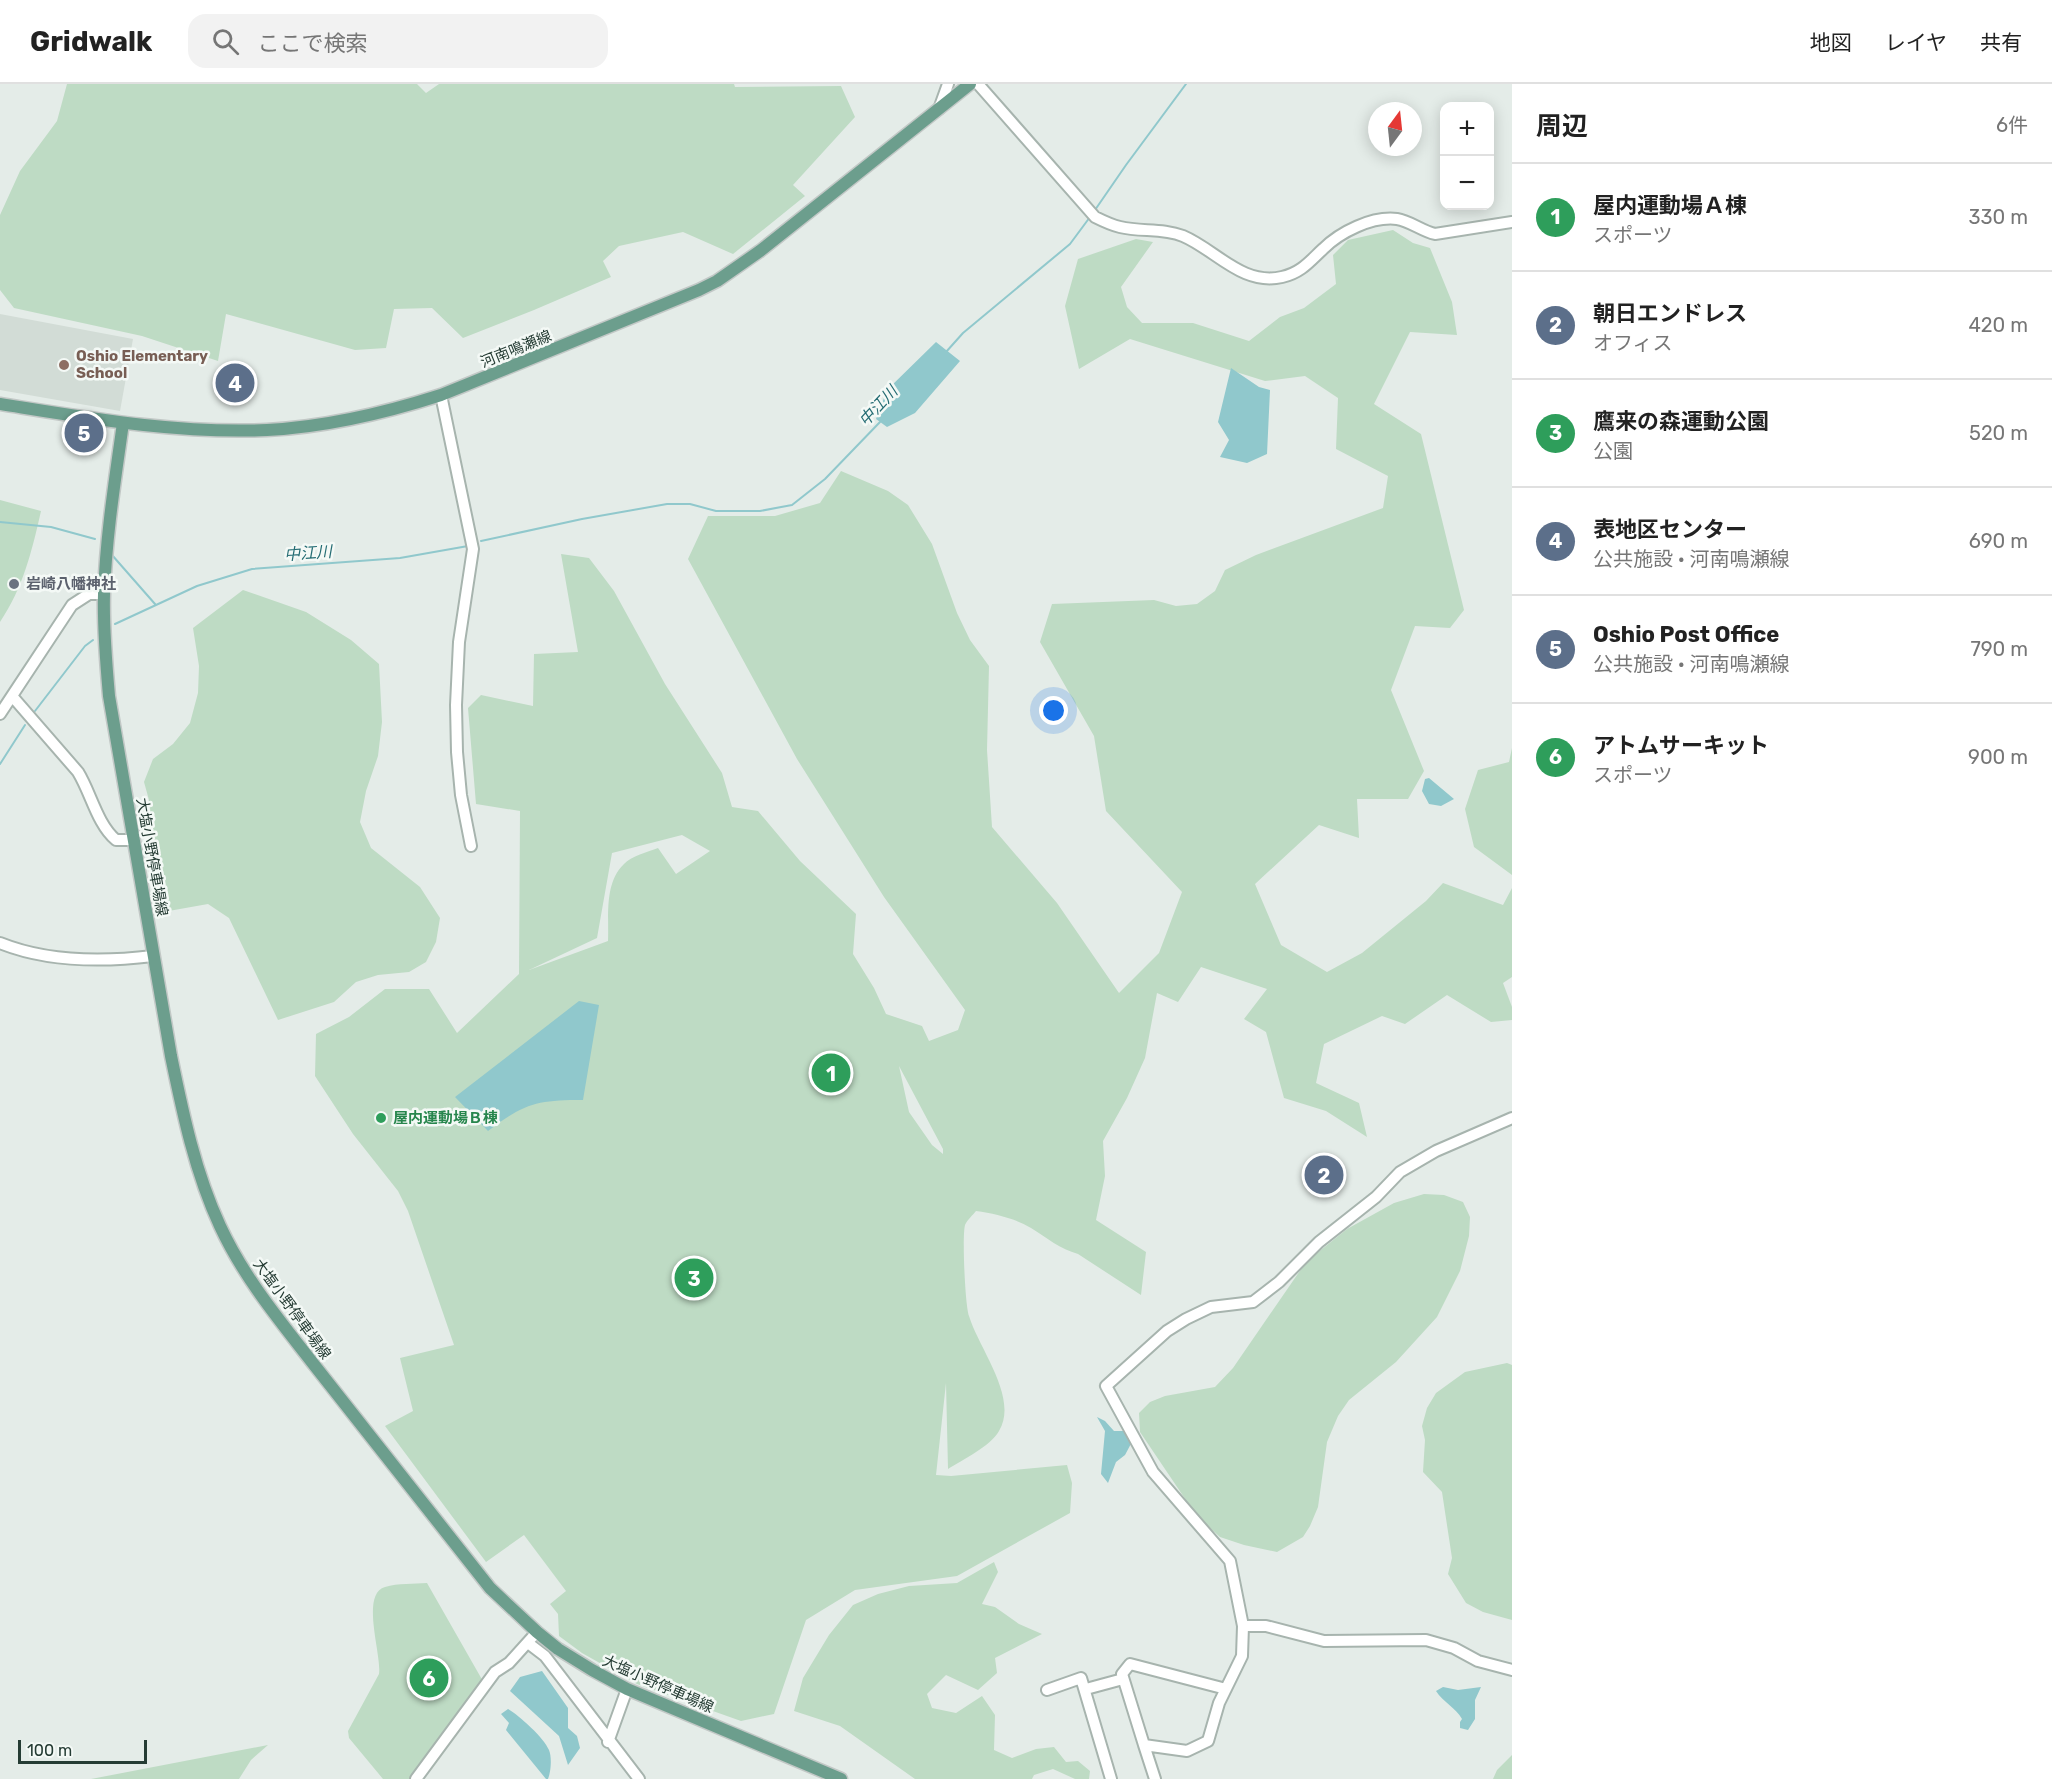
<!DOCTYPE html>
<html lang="ja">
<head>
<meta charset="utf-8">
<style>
	:root { --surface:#fff; --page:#f2f2f2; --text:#222; --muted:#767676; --line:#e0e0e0; --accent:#7a4a42 }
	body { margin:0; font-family:Rubik,"Noto Sans JP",sans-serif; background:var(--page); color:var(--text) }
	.controls { position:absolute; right:18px; top:18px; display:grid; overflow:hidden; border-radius:12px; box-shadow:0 3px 15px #0003 }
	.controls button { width:54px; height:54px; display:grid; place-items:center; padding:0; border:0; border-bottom:2px solid var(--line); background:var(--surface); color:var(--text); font:30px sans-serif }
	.compass { position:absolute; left:1368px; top:18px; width:54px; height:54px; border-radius:50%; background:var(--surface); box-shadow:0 3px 15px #0003; rotate:15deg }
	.scale { position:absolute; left:18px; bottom:15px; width:129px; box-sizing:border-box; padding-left:6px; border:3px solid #253c34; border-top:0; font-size:16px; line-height:21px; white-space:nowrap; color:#253c34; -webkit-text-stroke:4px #f4f9f6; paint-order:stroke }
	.you { position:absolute; left:1054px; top:627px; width:21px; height:21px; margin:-15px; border:4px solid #fff; border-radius:50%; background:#1a73e8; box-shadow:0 0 0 9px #1a73e833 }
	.badge { display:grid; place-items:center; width:39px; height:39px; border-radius:50%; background:var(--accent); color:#fff; font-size:20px; font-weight:700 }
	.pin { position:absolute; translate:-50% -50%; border:3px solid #fff; box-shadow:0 2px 6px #0006 }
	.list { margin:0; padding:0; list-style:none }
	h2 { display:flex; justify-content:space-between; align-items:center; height:78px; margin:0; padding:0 24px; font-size:26px }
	h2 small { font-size:20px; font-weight:400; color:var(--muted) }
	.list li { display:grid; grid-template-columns:39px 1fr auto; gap:18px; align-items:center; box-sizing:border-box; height:108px; padding:0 24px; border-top:2px solid var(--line) }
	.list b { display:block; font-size:22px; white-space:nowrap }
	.list p { margin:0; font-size:20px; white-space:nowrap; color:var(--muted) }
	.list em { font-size:20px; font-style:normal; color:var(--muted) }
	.icon { flex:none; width:33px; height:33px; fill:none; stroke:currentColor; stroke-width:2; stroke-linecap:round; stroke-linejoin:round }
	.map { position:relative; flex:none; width:1512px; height:1695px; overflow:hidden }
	header { display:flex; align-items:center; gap:36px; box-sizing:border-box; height:84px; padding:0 30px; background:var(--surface); border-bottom:2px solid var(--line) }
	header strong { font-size:28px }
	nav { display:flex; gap:33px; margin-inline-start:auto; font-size:21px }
	.search { width:420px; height:54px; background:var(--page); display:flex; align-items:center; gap:15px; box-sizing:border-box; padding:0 21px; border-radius:18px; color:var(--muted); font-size:22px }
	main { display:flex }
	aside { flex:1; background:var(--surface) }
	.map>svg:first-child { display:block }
</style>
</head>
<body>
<header>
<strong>Gridwalk</strong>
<div class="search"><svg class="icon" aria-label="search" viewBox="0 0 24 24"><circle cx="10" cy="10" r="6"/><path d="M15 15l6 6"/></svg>ここで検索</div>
<nav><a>地図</a><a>レイヤ</a><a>共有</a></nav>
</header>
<main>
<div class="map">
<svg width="1512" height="1695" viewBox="0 0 1512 1695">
	<rect width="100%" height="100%" fill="#e4ece8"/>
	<path fill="#d2dcd6" d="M0,230l133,25 -13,72 -120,-21z"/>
	<path fill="#bedbc4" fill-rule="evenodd" d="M67,0h350l9,9 13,-9h295l1,3 106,-1 14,31 -62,68 12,11 -72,58 -50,-22 -64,14 -16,15 8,16 -77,33 -71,28 -31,-30 -38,1 -8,39 -31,2 -129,-36 -8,47 -76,-25 -128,-28 -14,-18v-75l20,-44 37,-50z
		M1393,146l20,13 17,5 22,54 5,33 -47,-3 -36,72 47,30 43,176 -14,18 -35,-2 -24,64 33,81 -16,28h-51l2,39 -40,-13 -64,59 26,61 46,27 35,-19 64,-52 17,-18 60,22 9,-17v89l-9,6 9,24v13l-21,2 -44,-27 -42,29 -23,-8 -58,28 -8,39 43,20 8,34 -41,-26 -42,-13 -18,-66 -22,-13 23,-30 -66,-22 -23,35 -21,-9 -12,65 -18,40 -24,43 2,35 -9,44 50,32 -5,43 -63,-41c-18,-5 -31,-16 -47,-26 -17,-10 -35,-14 -55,-17 -3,4 -9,9 -11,14 -3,11 0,79 4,91 10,33 50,82 30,115 -8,15 -37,29 -51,38l-2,-86 -10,92 15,1 116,-11 5,18 -2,30 -113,63 -102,14 -49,30 -32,94 -33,7 -104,-37 -55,-31 -23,-17 -1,-22 -8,-10 16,-13 -42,-56 -38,27 -101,-136 28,-15 -13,-53 54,-13 -46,-134 -10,-20 -45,-57 -38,-58 1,-42 33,-17 36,-28h44l28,44 62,-59 1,-163 -44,-7 -8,-96 13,-13 52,11 1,-52 44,-2 -17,-98 28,4 25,33 51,93 57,89 10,34 26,4 42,50 56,53 -3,40 21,34 12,26 36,12 7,15 29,-11 7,-20 -81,-113 -87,-138 -109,-200 20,-43h67l45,-13 21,-32 47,20 20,14 24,39 25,69 13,27 19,26 -2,84 5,77 65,76 62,90 40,-40 23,-61 -76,-81 -12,-75 -54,-94 12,-38 102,-4 22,6 21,-2 18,-13 10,-21 31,-15 127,-47 5,-32 -52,-27 2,-51 -33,-22 -40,5 -135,-42 -51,30 -14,-63 13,-47 58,-20 17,3 -32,45 6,20 15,16h51l56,18 31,-24 24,-9 32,-24 -3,-29 15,-15zM682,751l28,16 -34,23 -18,-26c-10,4 -27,8 -34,16 -20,19 -15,52 -16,77l-79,29 68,-32 15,-85zM899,982l44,83v5l-11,-9 -23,-33z
		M0,416l41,11c-9,40 -18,77 -41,111z
		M243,506l63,22 45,28 28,24 3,58 -4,34 -12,35 -6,31 11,26 49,39 20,31 -4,24 -10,20 -17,10 -31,3 -22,7 -22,20 -56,18 -49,-102 -21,-14 -45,8 -14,-112 -5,-18 9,-23 20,-15 17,-21 8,-30 1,-27 -6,-38z
		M1512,664v127l-38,-28 -9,-38 13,-39 31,-8z
		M1424,1110l20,1 19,7 7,15 -1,19 -9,35 -23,46 -41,45 -47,38 -11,16 -11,26 -9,65 -8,19 -7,11 -26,15 -33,-7 -24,-8 -24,-22 -56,-83 -1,-19 11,-11 15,-6 50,-9 18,-19 73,-106 41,-33 47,-26z
		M1507,1279l5,2v255l-29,-8 -17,-9 -18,-29 4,-16 -10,-66 -19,-20 2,-32 -3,-14 5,-18 9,-15 29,-21z
		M994,1478l4,10 -16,32 13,3 24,17 23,10 -47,24 2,15 -19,17 -32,-15 -19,19 5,14 24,5 26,-17 13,19 -1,35 18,8 24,-9 18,-2 12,15 12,-1 12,10 -1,8h-14l-22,-10 -19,6 -2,4h-117l-75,-53 -46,-15 9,-33 26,-43 24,-30 25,-11 31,-8 48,-3z
		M427,1499l57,100 -72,96h-29l-34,-41 -1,-7 31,-57c3,-19 -19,-80 6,-87 13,-4 29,-3 42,-4z
		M268,1661l-17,15 -12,19h-148z
		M1512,1671v24h-19l4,-9z"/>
	<path fill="#90c8cc" d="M936,258l24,19 -45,52 -28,14 -11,-8 11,-29z
		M1231,284l28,19 11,3 -3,64 -20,9 -27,-6 9,-17 -11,-18z
		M1429,694l25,21 -13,7 -12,-2 -7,-13 3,-12z
		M579,917l20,4 -16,95c-46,0 -58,3 -95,31l-33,-34z
		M1097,1333l8,4 9,10h12l7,9 -8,15 -9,7 -8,21 -7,-9 4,-43z
		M542,1587l26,37v20l9,8 3,12 -12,17 -9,-29 -49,-45 10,-14z
		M1443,1603l15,3 23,-3 -6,13v19l-7,11 -8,-2v-6l2,-3c-6,-11 -19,-17 -26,-28z
		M508,1625c12,7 36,29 41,41 3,7 2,22 -1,29h-2l-40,-49 3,-7 -8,-9z"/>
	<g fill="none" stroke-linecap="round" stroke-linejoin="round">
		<path stroke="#90c8cc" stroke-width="2" d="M1095,126l31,-45 60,-81
			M946,268l17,-19 107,-89 20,-27
			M0,438l51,5 44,12
			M481,457l101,-22 85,-15h23l26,7h44l32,-6 33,-26 55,-57
			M112,471l43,49
			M115,540l82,-38 55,-17 148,-11 68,-12
			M35,627l50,-65 8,-6
			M0,680l25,-39"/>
		<g stroke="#a7b4ae" stroke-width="14">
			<path id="minor" d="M978,0l117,133c8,4 16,8 25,10 21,5 43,1 63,9 33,14 59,50 99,41 19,-4 28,-16 41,-28 17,-17 49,-33 74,-30 13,2 25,12 38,15l77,-12
				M939,25l9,-25
				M441,311l32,154 -14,93 -3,63 1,47 4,43 10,51
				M12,612l66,76c13,21 19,52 38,68h17
				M0,630l72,-109 17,-11h15
				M0,859c47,19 104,19 153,13
				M1243,1542h23l58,15 102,-1 28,8 24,13 34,9
				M528,1559l17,13 94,123
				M1086,1605l37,-10
				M1047,1606l34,-12 30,101
				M608,1658l19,-53
				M1144,1661l-22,-71 8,-10 96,25
				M416,1695l79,-107 14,-9 28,-31
				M1155,1695l-11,-34 43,6 21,-10 11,-38 23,-47 1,-30 -13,-65 -77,-89 -47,-86 61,-55 19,-12 25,-12 42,-5 26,-20 40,-40 57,-45 24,-25 36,-21 76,-33"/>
		</g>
		<g stroke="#c2c8c6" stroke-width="15">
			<path id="major" d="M0,320c88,14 177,30 267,26 59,-3 118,-17 174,-35l258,-105 18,-9 43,-30 210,-167
				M123,339c-8,57 -17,113 -19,171 -1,34 2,68 5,102l62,360c12,58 24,116 49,170 24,52 60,95 95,140 58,74 116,148 175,222l47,44 21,17 34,21 35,19 214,90"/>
		</g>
		<use href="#minor" stroke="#fff" stroke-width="10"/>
		<use href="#major" stroke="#6c9e8d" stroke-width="12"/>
	</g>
	<circle fill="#8d6e63" stroke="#f4f9f6" stroke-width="2" cx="64" cy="281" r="6"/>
	<circle fill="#6b7280" stroke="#f4f9f6" stroke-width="2" cx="14" cy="500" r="6"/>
	<circle fill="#2e9e5b" stroke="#f4f9f6" stroke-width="2" cx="381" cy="1034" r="6"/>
	<g text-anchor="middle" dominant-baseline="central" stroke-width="5" stroke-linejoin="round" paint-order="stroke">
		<g font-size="15" fill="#253c34" stroke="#f4f9f6">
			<text transform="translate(516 265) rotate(-22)">河南鳴瀬線</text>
			<text transform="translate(152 773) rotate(80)">大塩小野停車場線</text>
			<text transform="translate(292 1225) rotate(54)">大塩小野停車場線</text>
			<text transform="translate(658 1600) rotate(24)">大塩小野停車場線</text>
		</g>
		<g font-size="15" font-weight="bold" fill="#785e54" stroke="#f4f9f6" text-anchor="start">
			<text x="76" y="272">Oshio Elementary<tspan x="76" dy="17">School</tspan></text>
		</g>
		<g font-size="15" font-weight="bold" fill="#5b616d" stroke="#f4f9f6" text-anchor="start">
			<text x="26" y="500">岩崎八幡神社</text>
		</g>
		<g font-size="15" font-weight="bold" fill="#27864d" stroke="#f4f9f6" text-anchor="start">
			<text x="393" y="1034">屋内運動場Ｂ棟</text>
		</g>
		<g font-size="16" font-style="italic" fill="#246c73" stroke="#f4f9f6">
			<text transform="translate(878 322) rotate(-47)">中江川</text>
			<text transform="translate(308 469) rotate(-4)">中江川</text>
		</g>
	</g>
</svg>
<div class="controls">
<button>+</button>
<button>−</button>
</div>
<svg class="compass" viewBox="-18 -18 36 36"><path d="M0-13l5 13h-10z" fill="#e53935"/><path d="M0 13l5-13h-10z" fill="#767676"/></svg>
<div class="scale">100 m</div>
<div class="you"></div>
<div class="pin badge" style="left:831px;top:989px;background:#2e9e5b">1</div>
<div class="pin badge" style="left:1324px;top:1091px;background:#5c6f8a">2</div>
<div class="pin badge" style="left:694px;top:1194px;background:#2e9e5b">3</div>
<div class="pin badge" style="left:235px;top:299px;background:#5c6f8a">4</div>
<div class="pin badge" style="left:84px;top:349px;background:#5c6f8a">5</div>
<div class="pin badge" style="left:429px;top:1594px;background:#2e9e5b">6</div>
</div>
<aside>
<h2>周辺<small>6件</small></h2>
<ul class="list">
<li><span class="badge" style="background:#2e9e5b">1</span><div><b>屋内運動場Ａ棟</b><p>スポーツ</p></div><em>330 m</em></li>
<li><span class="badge" style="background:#5c6f8a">2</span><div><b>朝日エンドレス</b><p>オフィス</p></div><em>420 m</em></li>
<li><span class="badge" style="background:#2e9e5b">3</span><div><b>鷹来の森運動公園</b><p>公園</p></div><em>520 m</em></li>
<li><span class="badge" style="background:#5c6f8a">4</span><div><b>表地区センター</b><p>公共施設 · 河南鳴瀬線</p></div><em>690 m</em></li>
<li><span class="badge" style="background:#5c6f8a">5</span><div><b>Oshio Post Office</b><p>公共施設 · 河南鳴瀬線</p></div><em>790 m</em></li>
<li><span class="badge" style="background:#2e9e5b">6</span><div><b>アトムサーキット</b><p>スポーツ</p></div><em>900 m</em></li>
</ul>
</aside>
</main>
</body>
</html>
